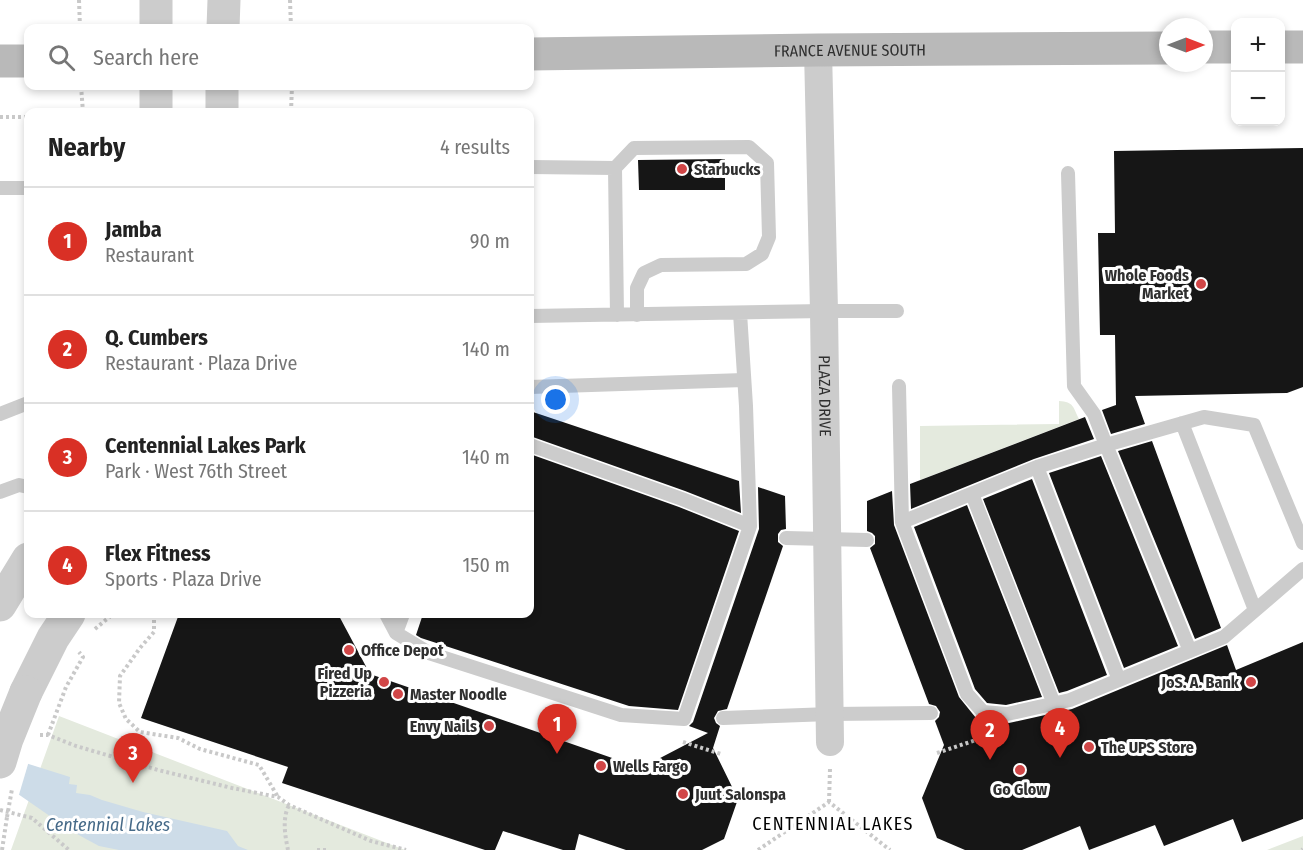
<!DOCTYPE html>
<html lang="en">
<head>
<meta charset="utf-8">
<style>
	:root { --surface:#fff; --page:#f6f6f6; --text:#222; --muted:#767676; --line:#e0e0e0; --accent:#d93025 }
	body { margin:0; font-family:"Fira Sans Condensed",sans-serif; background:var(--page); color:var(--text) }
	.controls { position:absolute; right:18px; top:18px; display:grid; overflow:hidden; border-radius:12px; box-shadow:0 3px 9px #0003 }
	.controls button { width:54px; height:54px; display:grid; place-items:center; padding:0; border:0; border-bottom:2px solid var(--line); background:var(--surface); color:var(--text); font:30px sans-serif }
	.compass { position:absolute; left:1159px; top:18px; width:54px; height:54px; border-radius:50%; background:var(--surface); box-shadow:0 3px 9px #0003; rotate:90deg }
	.you { position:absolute; left:556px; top:400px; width:21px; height:21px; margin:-15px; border:4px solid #fff; border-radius:50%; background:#1a73e8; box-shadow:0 0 0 9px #1a73e833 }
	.badge { display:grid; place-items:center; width:39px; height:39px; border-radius:50%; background:var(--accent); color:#fff; font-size:20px; font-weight:700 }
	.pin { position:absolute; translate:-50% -50px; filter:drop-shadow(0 2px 3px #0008) }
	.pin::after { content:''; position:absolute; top:32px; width:21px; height:18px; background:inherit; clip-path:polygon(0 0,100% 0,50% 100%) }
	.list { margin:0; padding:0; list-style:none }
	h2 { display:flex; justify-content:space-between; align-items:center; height:78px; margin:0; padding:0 24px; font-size:26px }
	h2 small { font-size:20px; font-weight:400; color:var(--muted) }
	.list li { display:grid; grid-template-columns:39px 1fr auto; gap:18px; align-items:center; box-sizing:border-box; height:108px; padding:0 24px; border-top:2px solid var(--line) }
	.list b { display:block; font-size:22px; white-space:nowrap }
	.list p { margin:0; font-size:20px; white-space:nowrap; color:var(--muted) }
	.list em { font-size:20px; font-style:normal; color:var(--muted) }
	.icon { flex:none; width:33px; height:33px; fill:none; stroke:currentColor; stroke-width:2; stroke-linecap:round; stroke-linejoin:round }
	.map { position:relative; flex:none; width:1303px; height:850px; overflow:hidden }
	.search { position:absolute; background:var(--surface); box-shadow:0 3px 9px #0003; left:24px; top:24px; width:510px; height:66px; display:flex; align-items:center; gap:15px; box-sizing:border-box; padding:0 21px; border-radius:12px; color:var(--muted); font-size:22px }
	.panel { position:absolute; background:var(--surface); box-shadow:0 3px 9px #0003; left:24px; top:108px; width:510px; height:510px; border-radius:12px }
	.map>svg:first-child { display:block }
</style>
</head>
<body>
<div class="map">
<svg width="1303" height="850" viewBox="0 0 1303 850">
	<rect width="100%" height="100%" fill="#fff"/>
	<path fill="#e4eade" d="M1059,401c15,1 14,6 20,18l-159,61v-54l139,-2z
		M59,716l346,134h-394z
		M1303,836v14h-36z"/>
	<path fill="#cddce8" d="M0,755l70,22 -1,7 8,1 -1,8 14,2 12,5 41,12 84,19 11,15 10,4h-129l-20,-4 -13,-7 -16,-9 -52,-36z"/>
	<path fill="#fff" d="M0,752l29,9 -11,37 -18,-5z"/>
	<path fill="#161616" d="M1303,148v239l-16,6 -152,3 10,28 -34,10 -9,-24 14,-5 -1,-70h-15l-2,-102h17l-1,-82z
		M725,159v31h-86l-1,-30z
		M530,411l209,70 2,32 -56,-22 -155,-55z
		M1085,417l9,22 -60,20 -123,50 -1,-25z
		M1152,441l69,187 -26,11 -77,-188z
		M530,454l149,53 60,24 -61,179 -49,-4 -208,-68 -5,-3 7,-21h107z
		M1101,456l77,190 -54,22 -75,-195z
		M1032,479l75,196 -40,16 -8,2 -76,-194z
		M758,487l27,9 1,33 -5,1 -3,4v8l5,4 -56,163 -9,2 -4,7 2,5 4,3 -7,22 25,51 -14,40 -22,11h-76l-47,-16 -4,16h-12l-60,-19 -8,19h-10l-203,-67 6,-16 -147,-49 38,-104h159l32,60 271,94 67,-35 -19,-7 4,-4 66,-193z
		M892,491l2,34 65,172 17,21 5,3 28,2 63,-14 155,-64 9,25 67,-28v177l-61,23 -9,-23 -69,27 -9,-21 -66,25 -9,-24 -58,24h-57l-28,-12 -15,-40 22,-53 -9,-24 4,-4 1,-5 -4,-6 -7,-2 -59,-156 5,-4v-8l-3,-3 -5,-2v-30z
		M967,505l75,192 -36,8 -19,-2 -12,-14 -61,-162z"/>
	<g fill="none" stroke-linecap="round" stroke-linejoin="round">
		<path stroke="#c9c9c9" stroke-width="4" stroke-dasharray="3 3" stroke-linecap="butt" d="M79,0l1,28
			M290,0l1,28
			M81,86l2,26
			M291,112l1,-26
			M0,117h28
			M154,614v18l-14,16 -20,28 -1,27 7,16 14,13 38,6 22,11 59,16 19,32
			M95,629l18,-15
			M40,735h8l28,11 82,24 74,18 46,9 11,8 82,36 35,9
			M48,735l18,-48 17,-30 -4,-5
			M683,742l38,12
			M937,753l42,-14
			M829,802l1,-33
			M0,810l32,8 37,32
			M2,850l5,-33
			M288,850c-3,-15 -6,-31 1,-45
			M317,850h12
			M758,850l71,-48 61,48
			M1302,850l1,-1"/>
		<path stroke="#ccc" stroke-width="14" d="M530,167l85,1 2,147
			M615,168l19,-20 115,-1 18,16 2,74 -7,17 -16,10 -85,1 -17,8 -7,15v27
			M1068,173l6,213 20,28 12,31 98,-28 50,8 49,118
			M0,188h28
			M530,316l294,-5h73
			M899,386l3,136
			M530,387l214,-7
			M0,414l28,-11
			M1182,423l73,187
			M530,445l152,54 68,27
			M1037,467l82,213
			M0,492l19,-7 9,2
			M972,494l82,210
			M786,538l81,2
			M386,614l10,19 7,-19
			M396,633l33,20 192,62 63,4 66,-193 -4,-120 -6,-93
			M1190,651l-84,-206 -69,22 -135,55 65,172 16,18 24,2 63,-14 154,-63 79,-68
			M723,718l107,-4 101,-1"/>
		<path stroke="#ccc" stroke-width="28" id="s1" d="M818,50l6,261 6,431"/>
		<path stroke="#ccc" stroke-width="33" d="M156,0v28
			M223,28l1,-28
			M156,86v26
			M222,112v-26
			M0,605l28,-46
			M26,692l27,-54 16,-24"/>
		<g stroke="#b9b9b9" stroke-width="33">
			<path d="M1204,47h32"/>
			<path d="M1280,47h23"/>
			<path id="s2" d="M530,54l288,-4 350,-2"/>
			<path d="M0,61h28"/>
		</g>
		<path stroke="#c9c9c9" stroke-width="4" stroke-dasharray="3 3" stroke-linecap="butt" d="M7,817l5,-28"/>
		<path stroke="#ccc" stroke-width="33" d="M0,762l7,-23 19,-47"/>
	</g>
	<g fill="#d14647" stroke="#fff" stroke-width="2">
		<circle cx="682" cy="169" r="6"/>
		<circle cx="1201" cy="284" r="6"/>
		<circle cx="349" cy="650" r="6"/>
		<circle cx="384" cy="682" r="6"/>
		<circle cx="1251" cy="682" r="6"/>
		<circle cx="398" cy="694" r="6"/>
		<circle cx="489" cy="726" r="6"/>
		<circle cx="1089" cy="747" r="6"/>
		<circle cx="601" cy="766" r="6"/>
		<circle cx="1020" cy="770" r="6"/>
		<circle cx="683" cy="794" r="6"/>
	</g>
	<g text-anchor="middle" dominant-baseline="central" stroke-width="6" stroke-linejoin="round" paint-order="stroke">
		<g font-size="16" fill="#2f2f2f" stroke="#fff">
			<text stroke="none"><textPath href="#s2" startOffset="320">FRANCE AVENUE SOUTH</textPath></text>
			<text stroke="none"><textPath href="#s1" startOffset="346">PLAZA DRIVE</textPath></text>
		</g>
		<g font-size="16" font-weight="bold" fill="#2f2f2f" stroke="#fff" text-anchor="start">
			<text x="694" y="169">Starbucks</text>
			<text x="1189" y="275" text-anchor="end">Whole Foods<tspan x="1189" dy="18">Market</tspan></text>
			<text x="361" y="650">Office Depot</text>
			<text x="372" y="673" text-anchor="end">Fired Up<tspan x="372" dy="18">Pizzeria</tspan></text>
			<text x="1239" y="682" text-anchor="end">JoS. A. Bank</text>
			<text x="410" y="694">Master Noodle</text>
			<text x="477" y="726" text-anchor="end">Envy Nails</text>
			<text x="1101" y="747">The UPS Store</text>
			<text x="613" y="766">Wells Fargo</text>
			<text x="1020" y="789" text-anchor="middle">Go Glow</text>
			<text x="695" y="794">Juut Salonspa</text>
		</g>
		<g font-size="18" letter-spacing="1.5" fill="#000" stroke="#fff">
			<text x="833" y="824">CENTENNIAL LAKES</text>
		</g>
		<g font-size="18" font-style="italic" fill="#466a88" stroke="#fff">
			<text x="108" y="825">Centennial Lakes</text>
		</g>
	</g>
</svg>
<div class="controls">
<button>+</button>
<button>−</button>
</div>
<svg class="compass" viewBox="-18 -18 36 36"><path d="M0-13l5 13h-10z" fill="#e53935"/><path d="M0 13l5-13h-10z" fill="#767676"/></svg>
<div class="you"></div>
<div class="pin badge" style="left:557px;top:754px">1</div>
<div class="pin badge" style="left:990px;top:760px">2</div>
<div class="pin badge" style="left:133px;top:783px">3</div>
<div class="pin badge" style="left:1060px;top:758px">4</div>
<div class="search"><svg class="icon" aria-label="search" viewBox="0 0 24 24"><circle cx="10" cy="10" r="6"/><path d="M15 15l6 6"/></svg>Search here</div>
<section class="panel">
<h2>Nearby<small>4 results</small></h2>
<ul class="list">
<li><span class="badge">1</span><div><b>Jamba</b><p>Restaurant</p></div><em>90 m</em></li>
<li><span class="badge">2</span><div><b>Q. Cumbers</b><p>Restaurant · Plaza Drive</p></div><em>140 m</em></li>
<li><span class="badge">3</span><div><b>Centennial Lakes Park</b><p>Park · West 76th Street</p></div><em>140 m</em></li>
<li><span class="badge">4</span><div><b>Flex Fitness</b><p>Sports · Plaza Drive</p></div><em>150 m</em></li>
</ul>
</section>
</div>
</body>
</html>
